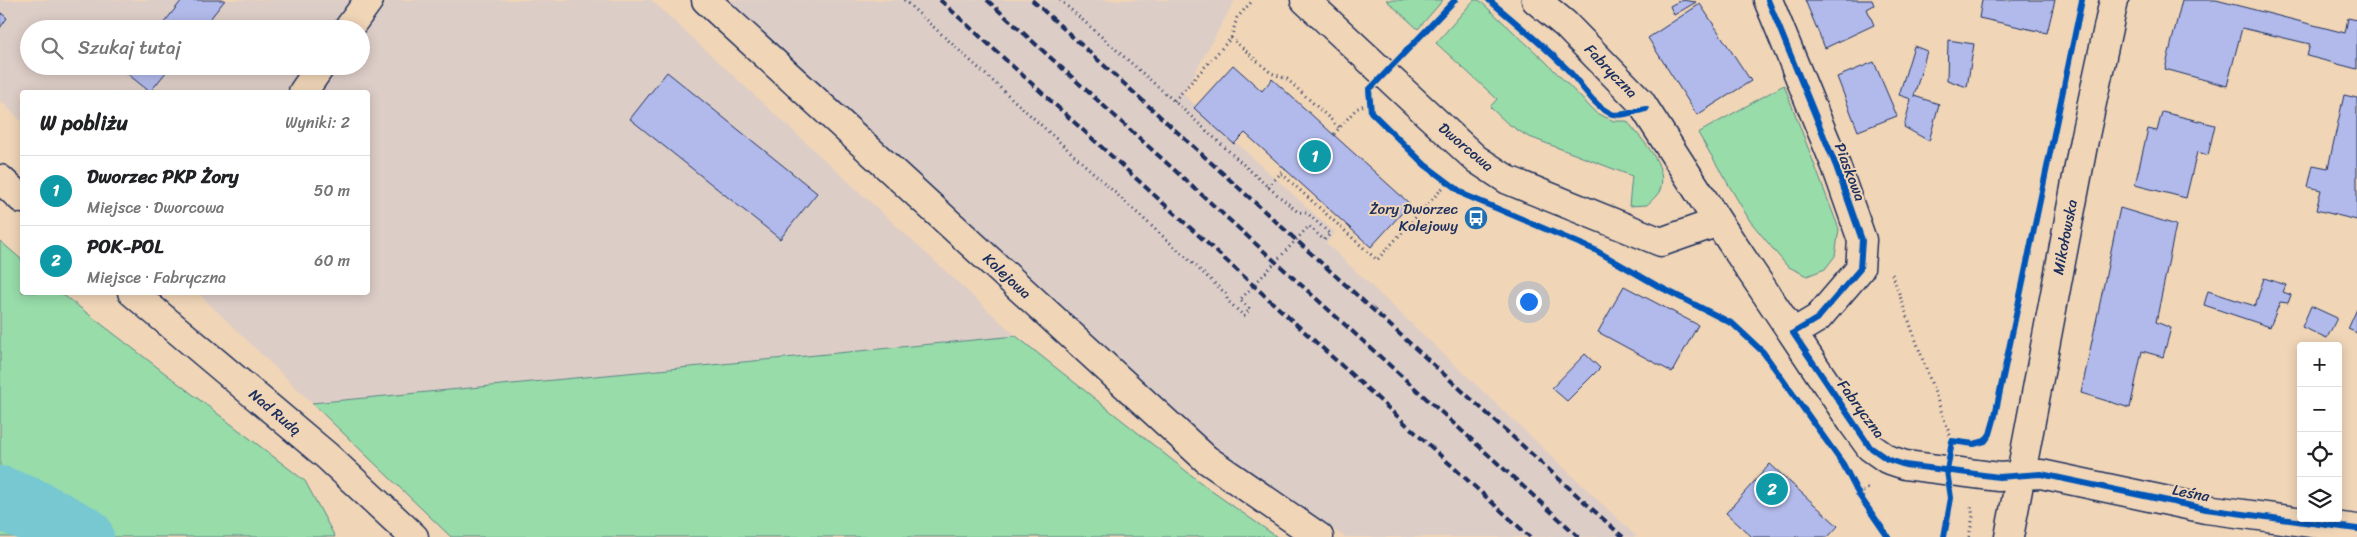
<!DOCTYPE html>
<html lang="pl">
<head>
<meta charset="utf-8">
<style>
	:root { --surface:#fff; --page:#f6f6f6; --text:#202124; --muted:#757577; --line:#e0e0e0; --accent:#1a73e8 }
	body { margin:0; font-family:Sriracha,sans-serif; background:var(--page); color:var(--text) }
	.controls { position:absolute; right:15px; bottom:15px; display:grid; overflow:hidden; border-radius:5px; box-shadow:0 2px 12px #0003 }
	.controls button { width:45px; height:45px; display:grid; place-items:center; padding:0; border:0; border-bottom:1px solid var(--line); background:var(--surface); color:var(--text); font:25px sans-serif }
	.you { position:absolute; left:1528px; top:301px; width:18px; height:18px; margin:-12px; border:4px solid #fff; border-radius:50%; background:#1a73e8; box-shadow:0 0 0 8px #1a73e833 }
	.badge { display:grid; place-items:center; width:32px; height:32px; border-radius:50%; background:var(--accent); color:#fff; font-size:16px; font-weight:700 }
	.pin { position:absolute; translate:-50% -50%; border:2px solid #fff; box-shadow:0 1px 5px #0006 }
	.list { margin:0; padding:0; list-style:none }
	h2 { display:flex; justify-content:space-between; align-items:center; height:65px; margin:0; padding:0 20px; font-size:21px }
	h2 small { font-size:16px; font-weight:400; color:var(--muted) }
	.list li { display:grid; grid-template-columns:32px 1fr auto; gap:15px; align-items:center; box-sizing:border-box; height:70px; padding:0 20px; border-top:1px solid var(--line) }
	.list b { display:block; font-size:19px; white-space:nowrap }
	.list p { margin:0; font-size:16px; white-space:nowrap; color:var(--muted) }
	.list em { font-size:16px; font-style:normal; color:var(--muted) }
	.icon { flex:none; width:28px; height:28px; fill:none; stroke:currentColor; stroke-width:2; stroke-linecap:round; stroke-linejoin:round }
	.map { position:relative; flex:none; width:2357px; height:537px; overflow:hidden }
	.search { position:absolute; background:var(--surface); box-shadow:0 2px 12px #0003; left:20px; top:20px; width:350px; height:55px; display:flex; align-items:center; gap:12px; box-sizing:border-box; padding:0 18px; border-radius:28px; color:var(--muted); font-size:19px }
	.panel { position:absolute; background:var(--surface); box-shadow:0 2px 12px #0003; left:20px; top:90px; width:350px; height:205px; border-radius:5px }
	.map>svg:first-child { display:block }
</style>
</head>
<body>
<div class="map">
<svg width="2357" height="537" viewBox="0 0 2357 537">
	<rect width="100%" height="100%" fill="#f0d5b7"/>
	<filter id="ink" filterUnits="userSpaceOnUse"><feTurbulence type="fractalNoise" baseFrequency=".02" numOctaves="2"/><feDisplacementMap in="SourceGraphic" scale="10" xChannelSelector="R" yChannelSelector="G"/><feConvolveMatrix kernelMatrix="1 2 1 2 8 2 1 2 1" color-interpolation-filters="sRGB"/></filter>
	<g filter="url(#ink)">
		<path fill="#ddcdc7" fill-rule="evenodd" d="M0,0h651l365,336 -704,67 -114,-110 170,-1v-200h-346v30l-22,-22zM29,29h332v37h-332z
			M723,0h512l-52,94 152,139 -9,10 311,294h-292l-134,-87z"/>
		<path fill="#97dca9" stroke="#598684" d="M1386,0h57l-25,29z
			M1474,0h5l65,60 52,53 18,8h13c14,18 42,44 33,69 -2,5 -9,11 -13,15l-18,1 3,-30 -105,-40 -20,-13 -17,-16 7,-8 -61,-56z
			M1784,85l55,144 -4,27 -10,13 -18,7 -20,-10 -37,-45 -52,-88z
			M0,241l22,19v32l39,1 244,188 30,56h-335z
			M1016,336l194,154 67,47h-826l-139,-134z"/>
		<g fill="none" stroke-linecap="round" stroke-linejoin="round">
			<path stroke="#78c8d2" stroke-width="64" d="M0,498l31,12 51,27"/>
		</g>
		<path fill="#b2baeb" stroke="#1b2f5e" d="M182,0h43l-23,29h-43z
			M1681,0l15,2 -22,13 -4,-9z
			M1805,0h67l2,5 -7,4 7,16 -49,23z
			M1982,0h73l-8,33 -68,-15z
			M2182,0h34l129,33 3,-15 9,2v49l-50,-13 3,-12 -68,-16 -15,58 -62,-17z
			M1700,4l51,77 -54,34 -49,-77z
			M0,12l7,6 -7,10z
			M1948,40l26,4 -7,43 -20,-7z
			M1914,46l13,5 -13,45 25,8 -10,37 -25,-14 7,-28 -12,-4z
			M1874,62l23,54 -39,15 -21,-54z
			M1233,65l29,26 10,-12 138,125 -39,43 -126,-114 -11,11 -40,-36z
			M128,66h43l-21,26 -26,-21z
			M667,72l150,121 -37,46 -150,-120z
			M2344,95l13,3v122l-41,-10 5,-20 -13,-3 5,-22 15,3z
			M2162,112l53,13 -7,30 -11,-3 -11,46 -51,-13 13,-56 9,2z
			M2120,208l56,17 -20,97 15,6 -8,29 -21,-6 -12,57 -49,-15z
			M2264,278l22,7 -3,7 8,3 -3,8 -8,-1 -10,25 -66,-22 4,-14 47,15z
			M1624,286l74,39 -26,47 -74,-40z
			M2311,306l26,12 -10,20 -25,-11z
			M2357,309v24l-9,-4z
			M1585,354l15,14 -33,33 -15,-13z
			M1770,464l68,62 -10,11h-76l-26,-24z"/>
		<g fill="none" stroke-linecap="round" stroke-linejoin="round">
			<g stroke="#1b2f5e" stroke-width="31">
				<path id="minor" d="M706,0l500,459 113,78
					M1305,0l171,159 32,21 153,62 57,-20
					M1536,0l29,24 75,77 78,121 136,203 16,22 17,12 18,6 94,12 42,-3 165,35 151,20
					M1768,0l68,166 26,74 -2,29 -42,49 -25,15
					M348,29l21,-29
					M303,92l18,-26
					M2009,537l75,-397 30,-140"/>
			</g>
			<g stroke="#1b2f5e" stroke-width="31">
				<path id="major" d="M0,179l22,20
					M132,292l195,164 87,81"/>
			</g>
			<path stroke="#1b2f5e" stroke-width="3" stroke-dasharray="1 4" stroke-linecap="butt" d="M904,0l321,293 3,8 16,15 6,-7 -10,-9 69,-74 15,14 6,-6 -23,-21 -9,-1 -30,-25 -94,-86 57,-63 6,-20 16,-18
				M1060,0l114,101
				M1231,38l40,35 16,6 53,49
				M1334,134l22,-25 12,-6
				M1281,173l4,-4
				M1268,187l13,-14 96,87 70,-77
				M1892,274l59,164
				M1859,495l11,-8
				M1969,537l4,-21 -2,-10"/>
			<use href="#minor" stroke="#f0d5b7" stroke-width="28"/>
			<use href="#major" stroke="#f0d5b7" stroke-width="28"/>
			<path stroke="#1b2f5e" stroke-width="4" stroke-dasharray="8 4" stroke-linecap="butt" d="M940,0l590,537
				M987,0l592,537
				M1032,0l591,537"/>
			<g stroke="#f0d5b7" stroke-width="9">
				<path id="cycleway" d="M1455,0l-86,90 2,22 54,53 40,30 130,55 61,35 77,39 30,28 80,112 16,31 29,42
					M1489,0c26,22 53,44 77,68 14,13 27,39 46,46 10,3 24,-3 34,-5
					M1768,0l68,166 26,74 -2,29 -42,49 -25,15 77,114 17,12 18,6 94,12 42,-3 165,35 151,20
					M1944,537l7,-39 -4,-27 5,-30 22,3 11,-3 5,-7 4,-14 88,-420"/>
			</g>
			<use href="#cycleway" stroke="#0057b8" stroke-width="6"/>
		</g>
	</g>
	<defs>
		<g id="bus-disc" transform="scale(1.25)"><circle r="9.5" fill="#1f6fb2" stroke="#f0d5b7"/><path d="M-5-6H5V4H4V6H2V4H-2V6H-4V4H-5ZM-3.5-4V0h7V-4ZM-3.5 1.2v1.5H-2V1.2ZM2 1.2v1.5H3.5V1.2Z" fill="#fff"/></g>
	</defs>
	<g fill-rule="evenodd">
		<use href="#bus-disc" x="1476" y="218"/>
	</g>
	<g text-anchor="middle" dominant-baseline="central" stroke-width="4" stroke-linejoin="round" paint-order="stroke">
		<g font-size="15" fill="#1b2f5e" stroke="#f0d5b7">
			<text transform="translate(1611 71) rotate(46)">Fabryczna</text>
			<text transform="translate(1466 147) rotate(40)">Dworcowa</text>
			<text transform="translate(1850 172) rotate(69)">Piaskowa</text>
			<text transform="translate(2065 237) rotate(-79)">Mikołowska</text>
			<text transform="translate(1007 276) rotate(43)">Kolejowa</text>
			<text transform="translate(1861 409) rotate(54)">Fabryczna</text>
			<text transform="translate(275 412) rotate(40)">Nad Rudą</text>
			<text transform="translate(2191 493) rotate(11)">Leśna</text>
		</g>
		<g font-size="15" fill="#1b2f5e" stroke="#f0d5b7" text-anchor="end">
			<text x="1458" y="209">Żory Dworzec<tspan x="1458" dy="17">Kolejowy</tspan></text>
		</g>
	</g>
</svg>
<div class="controls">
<button>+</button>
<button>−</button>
<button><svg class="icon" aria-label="locate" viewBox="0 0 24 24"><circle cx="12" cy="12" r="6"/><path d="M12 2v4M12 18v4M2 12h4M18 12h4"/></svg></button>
<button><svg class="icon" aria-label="layers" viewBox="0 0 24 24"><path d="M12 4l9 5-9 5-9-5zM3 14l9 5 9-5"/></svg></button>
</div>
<div class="you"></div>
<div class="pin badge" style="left:1315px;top:156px;background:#0f9aa8">1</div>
<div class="pin badge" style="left:1772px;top:489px;background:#0f9aa8">2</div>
<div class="search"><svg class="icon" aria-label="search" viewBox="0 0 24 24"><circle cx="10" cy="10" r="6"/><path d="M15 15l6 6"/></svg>Szukaj tutaj</div>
<section class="panel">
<h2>W pobliżu<small>Wyniki: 2</small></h2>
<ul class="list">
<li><span class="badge" style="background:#0f9aa8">1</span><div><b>Dworzec PKP Żory</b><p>Miejsce · Dworcowa</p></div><em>50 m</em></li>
<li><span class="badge" style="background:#0f9aa8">2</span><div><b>POK-POL</b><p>Miejsce · Fabryczna</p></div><em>60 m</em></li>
</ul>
</section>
</div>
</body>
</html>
